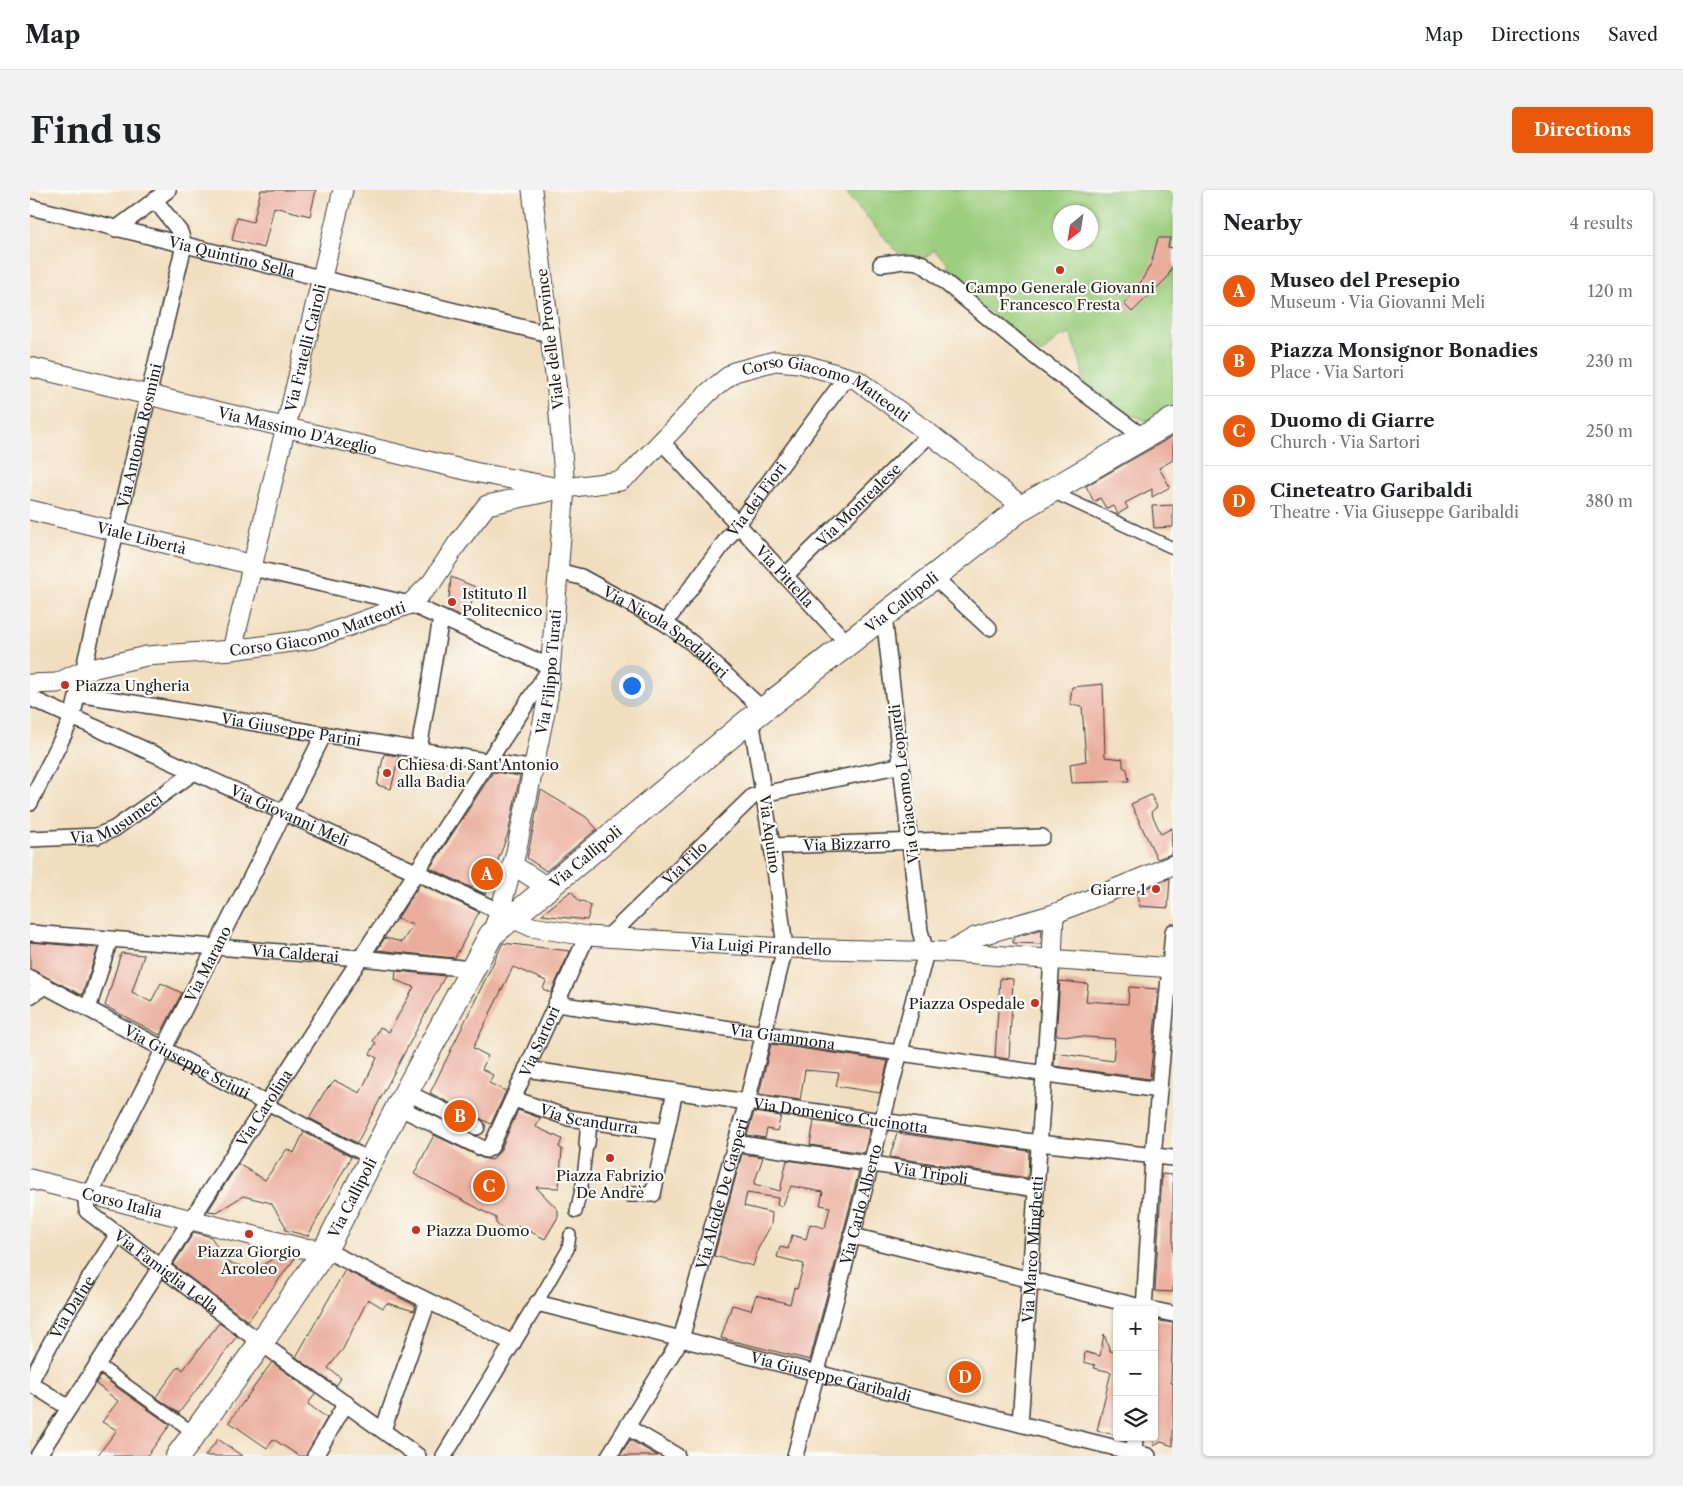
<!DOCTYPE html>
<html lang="en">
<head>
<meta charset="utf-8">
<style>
	:root { --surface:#fff; --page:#f2f2f2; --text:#202124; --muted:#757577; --line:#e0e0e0; --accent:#ea580c }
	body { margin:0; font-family:"Libre Caslon Text",serif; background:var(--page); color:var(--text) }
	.controls { position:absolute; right:15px; bottom:15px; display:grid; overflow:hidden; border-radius:5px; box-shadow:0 1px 4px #0004 }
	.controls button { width:45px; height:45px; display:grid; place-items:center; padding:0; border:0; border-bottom:1px solid var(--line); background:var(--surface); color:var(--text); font:25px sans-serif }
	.compass { position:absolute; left:1023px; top:15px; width:45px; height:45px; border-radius:50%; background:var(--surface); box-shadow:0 1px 4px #0004; rotate:210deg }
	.you { position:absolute; left:601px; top:495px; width:18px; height:18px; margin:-12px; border:4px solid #fff; border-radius:50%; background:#1a73e8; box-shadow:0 0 0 8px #1a73e833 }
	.badge { display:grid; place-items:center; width:32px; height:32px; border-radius:50%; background:var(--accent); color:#fff; font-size:16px; font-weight:700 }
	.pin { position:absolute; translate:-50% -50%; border:2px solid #fff; box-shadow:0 1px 5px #0006 }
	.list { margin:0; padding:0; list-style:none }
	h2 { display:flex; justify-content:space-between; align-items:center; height:65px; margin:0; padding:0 20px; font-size:21px }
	h2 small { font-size:16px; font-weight:400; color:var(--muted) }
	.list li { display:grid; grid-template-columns:32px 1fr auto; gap:15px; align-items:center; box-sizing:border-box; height:70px; padding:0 20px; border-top:1px solid var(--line) }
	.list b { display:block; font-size:19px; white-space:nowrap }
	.list p { margin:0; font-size:16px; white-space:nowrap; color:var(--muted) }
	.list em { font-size:16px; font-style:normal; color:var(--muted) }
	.icon { flex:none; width:28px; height:28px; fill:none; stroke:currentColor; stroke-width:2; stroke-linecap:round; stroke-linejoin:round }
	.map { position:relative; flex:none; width:1143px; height:1266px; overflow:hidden; border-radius:5px }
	header { display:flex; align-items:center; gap:30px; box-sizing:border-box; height:70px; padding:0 25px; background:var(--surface); border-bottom:1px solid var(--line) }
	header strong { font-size:24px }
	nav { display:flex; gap:28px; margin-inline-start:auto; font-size:18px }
	.intro { display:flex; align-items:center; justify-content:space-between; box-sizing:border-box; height:120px; padding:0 30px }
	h1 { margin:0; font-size:35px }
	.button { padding:12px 22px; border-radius:5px; background:var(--accent); color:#fff; font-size:18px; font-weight:700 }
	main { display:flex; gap:30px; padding:0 30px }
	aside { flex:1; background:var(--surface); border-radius:5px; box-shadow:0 1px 4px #0004 }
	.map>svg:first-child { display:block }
</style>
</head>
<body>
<header>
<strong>Map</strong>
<nav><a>Map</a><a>Directions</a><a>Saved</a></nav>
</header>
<div class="intro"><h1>Find us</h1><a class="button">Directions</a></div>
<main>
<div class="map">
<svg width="1143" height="1266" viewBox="0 0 1143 1266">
	<rect width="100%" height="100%" fill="#fdfcf7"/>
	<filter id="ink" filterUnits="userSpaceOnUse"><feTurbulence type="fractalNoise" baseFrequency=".02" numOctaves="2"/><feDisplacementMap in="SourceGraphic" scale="10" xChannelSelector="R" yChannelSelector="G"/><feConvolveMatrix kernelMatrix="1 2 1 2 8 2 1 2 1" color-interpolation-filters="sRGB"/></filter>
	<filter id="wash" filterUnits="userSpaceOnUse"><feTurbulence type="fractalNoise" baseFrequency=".0096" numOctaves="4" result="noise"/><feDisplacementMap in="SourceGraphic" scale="20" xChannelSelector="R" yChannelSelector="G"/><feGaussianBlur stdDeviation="1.12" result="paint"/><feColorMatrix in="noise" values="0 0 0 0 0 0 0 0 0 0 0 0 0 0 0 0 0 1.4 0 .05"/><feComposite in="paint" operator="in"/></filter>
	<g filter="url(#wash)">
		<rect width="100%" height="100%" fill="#f1debf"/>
		<path fill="#9bce7e" stroke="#5c754d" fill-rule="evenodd" d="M813,0h330v217l-26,14 -12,-5 -7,3 -44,-36 -4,-23 -10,-26 -12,4 -17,16 -95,-78 2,-12 -14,-14 -9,9 -28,-7zM1030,22h30v30h-30z"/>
		<g id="blocks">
			<path fill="#eaad9c" d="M231,0h55l-6,26 -36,-9 -10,41 -32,-8 5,-22 16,4z
				M1128,48h12l-2,9 5,1v17l-6,13 -35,34 -8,-8 15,-19 12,-21z
				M1143,246v24l-14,8 11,19 -18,10v-8l-27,14 3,5 -10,6 -4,-8 -8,2 -6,-10 -6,4 -8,-16z
				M1143,315v22l-19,1 -2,-22z
				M421,387l27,11 -13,30 -17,-8z
				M1073,494l2,73 18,2v8l4,2 2,12 -57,2 -2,-19 16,-3 -4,-55 -12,-2 2,-17z
				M354,564l15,2 -8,33 -14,-4z
				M463,582l27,4 -12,58 -23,60 -55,-26z
				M511,600l45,27 11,12 -51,42 -19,-13z
				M1121,605l6,12 -6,5 10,22 11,-6 -1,26 -14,5 -26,-55z
				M1140,688l-2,30 -29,-2 -2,-14z
				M390,694l59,28 -24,46 -78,-8 8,-12 17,4 11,-17 -16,-6z
				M541,701l9,11 3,-1 8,5 -4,14 -46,-5z
				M1012,739l-1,15 -28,-1v-5z
				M0,752l68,6 -16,47 -52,-26z
				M473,753l67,8 -19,42 -8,-4 3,-8 -33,-14 -40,81 15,8 -6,13 11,6 -4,8 17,8 -15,33 -61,-31z
				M91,763l23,2 -12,37 19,10 10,-19 21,10 -22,42 -55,-29z
				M366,781l49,5 -88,167 -48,-25 16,-27 10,-10 25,12 17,-35 -7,-4 6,-11 -3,-2 7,-14 9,5 25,-45 -19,-7z
				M970,788l13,1 -4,80 -14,-2z
				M1030,791l28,3 -2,17 42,3 1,-17 29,2 -8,90 -96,-13 1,-13 58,8 2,-22 -59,-4z
				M741,854l117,17 -8,32 -44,-7 3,-13 -34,-3 -5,30 -41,-6z
				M488,920l22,8 -4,9 26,12 -3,8 3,2 -3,39 -23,-1 22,23v7l-13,22 -26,-13 -11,5 -5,-1 -7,-7v-5l-82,-44 20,-39 48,23 10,2 8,-9z
				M724,922l27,4 -4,15 -10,-2 -2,9 -18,-3z
				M784,931l56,8 -6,24 -54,-8z
				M274,942l47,25 -43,79 -23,-6 1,-3 -15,-24 -28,-7 -26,16 -9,-1 30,-47 27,16 22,-31 7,4z
				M867,943l132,18 -1,27 -138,-21z
				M712,964l21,3 -9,27 26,7 7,-31 72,11 -49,189 -89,-22 11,-33 19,5 5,-15 34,9 4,-16 3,1 7,-25 -27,-7 3,-10 8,2 4,-14 14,4 4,-15 15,4 5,-21 -10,-2 3,-13 -27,-5 -5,-1 -9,21 -5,-2 1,-7 -31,-5 -3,13 28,7 -1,12 -13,24 -5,17 -39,-10z
				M1132,984l11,1v117l-18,-1z
				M164,1042l17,5 16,25 28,8 25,-16 15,4 -47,63 -75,-56z
				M315,1080l71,36 -2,5 -27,-8 -4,5 -15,-9 -25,50 -15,19 13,10 -5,8 -40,-29z
				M1124,1130l19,3 -2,60h2v63l-12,-4 -7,4z
				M189,1133l18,13 -58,77 -23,-16 23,-31 4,4z
				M1074,1144l6,17 7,1v83l-20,-4 14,-59 -17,-4 1,-3 -11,-3 1,-10 15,4z
				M242,1172l43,32 -7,10 19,14 -21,38h-7l-26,-17 -6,9 -38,-26z
				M71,1186l69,49 -23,31h-50l20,-26 -15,-8 16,-21 -22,-17z
				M188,1249l24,17h-37z
				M600,1250l28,16h-38z"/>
		</g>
	</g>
	<g filter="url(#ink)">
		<use href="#blocks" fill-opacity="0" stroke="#3c3934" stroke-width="1"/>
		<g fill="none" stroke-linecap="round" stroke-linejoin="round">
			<g stroke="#3c3934" stroke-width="14">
				<path id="pedestrian" d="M1021,299l10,7 112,52
					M237,914l104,55
					M546,1022l6,-27 5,-41
					M507,1113l31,-54 2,-14
					M67,1174l97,69"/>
			</g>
			<g stroke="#3c3934" stroke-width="18">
				<g id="minor">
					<path id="s1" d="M0,17l519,127"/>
					<path d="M86,39l52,-39"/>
					<path d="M851,74c16,-1 27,-6 42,0l114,94 106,79"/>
					<path id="s2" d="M632,252l186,202"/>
					<path id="s3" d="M528,381l23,6 84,46 27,20 71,67"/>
					<path id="s4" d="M756,385l144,-141"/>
					<path d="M904,387l55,51"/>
					<path id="s5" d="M635,433l182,-247"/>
					<path id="s6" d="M48,504l457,75"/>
					<path id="s7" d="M0,508l386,174 93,44"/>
					<path id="s8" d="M294,544l-238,468 1,9 174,132 157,113"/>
					<path d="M389,559l22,-131"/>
					<path id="s9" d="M0,613l42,-85 112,-473 -4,-13 -25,-32"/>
					<path id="s10" d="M0,649l67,-3 17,-7 79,-56"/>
					<path id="s11" d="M742,656l270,-9"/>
					<path id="s12" d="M0,743l330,25 112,11"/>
					<path id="s13" d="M577,748l146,-142 149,-31"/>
					<path id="s14" d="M0,788l237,126"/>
					<path d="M0,806l15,-10"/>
					<path id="s15" d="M526,814l603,86"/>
					<path d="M58,819l22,-70"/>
					<path id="s16" d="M496,879l221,33 292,41 134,15"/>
					<path d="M376,902l71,35"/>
					<path id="s17" d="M484,909l55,19 97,14"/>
					<path id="s18" d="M368,917l88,43 5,-3 96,-211"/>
					<path id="s19" d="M705,953l301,46"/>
					<path d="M557,954l2,-23"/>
					<path d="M598,1004h25l22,-103"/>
					<path d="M823,1046l300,74"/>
					<path d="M295,1060l188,93"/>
					<path d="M1114,1120l9,-153 20,-225"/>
					<path d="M1124,1120l19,4"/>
					<path id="s20" d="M0,1192l34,-64 54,-84"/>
					<path d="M0,1193l39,25"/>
					<path id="s21" d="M990,1234l32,-465"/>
					<path d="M597,1237l50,29"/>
					<path d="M353,1240l45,-129"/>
					<path d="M1104,1262l1,-15"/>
					<path id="s22" d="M8,1266l451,-696 62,-93 -141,-63 -158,-36"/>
					<path d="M285,1266l31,-53"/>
					<path id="s23" d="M414,1266l93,-153 611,153"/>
					<path id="s24" d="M579,1266l72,-117 66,-237 38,-154 -13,-102 -21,-127"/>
					<path id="s25" d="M765,1266l131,-504 -6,-21 -36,-315"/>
				</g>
			</g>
			<g stroke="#3c3934" stroke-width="21">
				<g id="tertiary">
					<path id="s26" d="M0,177l444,105 80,15"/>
					<path id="s27" d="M0,320l223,55"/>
					<path id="s28" d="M202,460l111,-460"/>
					<path id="s29" d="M0,494l27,-1 26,-12 63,-15 86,-6 81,-11 97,-35 22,-22 25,-38 30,-39 78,-17 55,-7 13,-10 76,-79 25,-20 41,-11 24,2 58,17 73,54 93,73"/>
					<path d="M483,675l34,22"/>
					<path id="s30" d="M482,728l20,9 55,9 198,12 164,4 224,16"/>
					<path id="s31" d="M461,745l9,-24 16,-59 32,-155 17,-209 -8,-97 -25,-201"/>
					<path d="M919,762l26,-15 79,-23 119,-49"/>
					<path d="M1022,769l2,-45"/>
					<path id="s32" d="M0,989l272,69 23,2"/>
				</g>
			</g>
			<g stroke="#3c3934" stroke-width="26">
				<g id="primary">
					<path id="s33" d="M148,1266l83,-113 64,-93 73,-143 93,-172 260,-216 272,-212 150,-87"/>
				</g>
			</g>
			<use href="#pedestrian" stroke="#fff" stroke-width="11"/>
			<use href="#minor" stroke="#fff" stroke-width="15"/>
			<use href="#tertiary" stroke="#fff" stroke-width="19"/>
			<use href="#primary" stroke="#fff" stroke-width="24"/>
		</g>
	</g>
	<g fill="#c8321e" stroke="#fdfcf7" stroke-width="2">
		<circle cx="1030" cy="80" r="5"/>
		<circle cx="422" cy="412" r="5"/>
		<circle cx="35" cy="495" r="5"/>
		<circle cx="357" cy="583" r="5"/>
		<circle cx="1126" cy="699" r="5"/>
		<circle cx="1005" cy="813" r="5"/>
		<circle cx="580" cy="968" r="5"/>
		<circle cx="386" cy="1040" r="5"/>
		<circle cx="219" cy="1044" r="5"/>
	</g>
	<g text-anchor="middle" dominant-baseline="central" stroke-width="4.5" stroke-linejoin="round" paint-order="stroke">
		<g font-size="15" fill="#1c1c1c" stroke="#fdfcf7">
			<text stroke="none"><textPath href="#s1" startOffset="208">Via Quintino Sella</textPath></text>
			<text transform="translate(520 149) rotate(-97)">Viale delle Province</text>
			<text stroke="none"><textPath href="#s28" startOffset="311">Via Fratelli Cairoli</textPath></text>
			<text stroke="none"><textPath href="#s29" startOffset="910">Corso Giacomo Matteotti</textPath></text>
			<text stroke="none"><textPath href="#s26" startOffset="275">Via Massimo D'Azeglio</textPath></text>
			<text stroke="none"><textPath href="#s9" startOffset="385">Via Antonio Rosmini</textPath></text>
			<text stroke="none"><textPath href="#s5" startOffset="154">Via dei Fiori</textPath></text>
			<text stroke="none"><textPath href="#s4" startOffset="101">Via Monrealese</textPath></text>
			<text stroke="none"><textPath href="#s27" startOffset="115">Viale Libertà</textPath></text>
			<text stroke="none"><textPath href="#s2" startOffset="182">Via Pittella</textPath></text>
			<text stroke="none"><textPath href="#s33" startOffset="1138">Via Callipoli</textPath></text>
			<text stroke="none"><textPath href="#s29" startOffset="295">Corso Giacomo Matteotti</textPath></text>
			<text stroke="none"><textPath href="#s3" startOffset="125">Via Nicola Spedalieri</textPath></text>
			<text stroke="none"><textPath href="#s31" startOffset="270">Via Filippo Turati</textPath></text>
			<text stroke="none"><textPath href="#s6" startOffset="216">Via Giuseppe Parini</textPath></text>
			<text transform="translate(874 594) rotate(-97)">Via Giacomo Leopardi</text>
			<text stroke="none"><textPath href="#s10" startOffset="91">Via Musumeci</textPath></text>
			<text stroke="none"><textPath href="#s7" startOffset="285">Via Giovanni Meli</textPath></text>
			<text transform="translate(740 644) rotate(82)">Via Aquino</text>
			<text stroke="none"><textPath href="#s11" startOffset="75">Via Bizzarro</textPath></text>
			<text stroke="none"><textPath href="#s33" startOffset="732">Via Callipoli</textPath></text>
			<text stroke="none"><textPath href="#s13" startOffset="108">Via Filo</textPath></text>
			<text stroke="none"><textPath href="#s30" startOffset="252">Via Luigi Pirandello</textPath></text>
			<text stroke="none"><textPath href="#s12" startOffset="266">Via Calderai</textPath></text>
			<text transform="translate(178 774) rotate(-63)">Via Marano</text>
			<text stroke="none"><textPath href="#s15" startOffset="229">Via Giammona</textPath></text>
			<text stroke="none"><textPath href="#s18" startOffset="220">Via Sartori</textPath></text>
			<text stroke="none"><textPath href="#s14" startOffset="178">Via Giuseppe Sciuti</textPath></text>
			<text stroke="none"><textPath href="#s22" startOffset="415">Via Carolina</textPath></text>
			<text stroke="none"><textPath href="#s16" startOffset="318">Via Domenico Cucinotta</textPath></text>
			<text stroke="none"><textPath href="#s17" startOffset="78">Via Scandurra</textPath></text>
			<text stroke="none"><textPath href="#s19" startOffset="198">Via Tripoli</textPath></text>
			<text stroke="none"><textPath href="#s24" startOffset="288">Via Alcide De Gasperi</textPath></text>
			<text stroke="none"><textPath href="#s33" startOffset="312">Via Callipoli</textPath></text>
			<text stroke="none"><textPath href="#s32" startOffset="95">Corso Italia</textPath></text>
			<text stroke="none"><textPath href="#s25" startOffset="260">Via Carlo Alberto</textPath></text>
			<text stroke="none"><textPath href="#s21" startOffset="175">Via Marco Minghetti</textPath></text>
			<text stroke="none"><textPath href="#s8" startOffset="634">Via Famiglia Lella</textPath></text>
			<text stroke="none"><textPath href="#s20" startOffset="86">Via Dafne</textPath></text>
			<text stroke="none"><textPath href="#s23" startOffset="482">Via Giuseppe Garibaldi</textPath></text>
		</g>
		<g font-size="15" fill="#1c1c1c" stroke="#fdfcf7" text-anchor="start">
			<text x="1030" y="97" text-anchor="middle">Campo Generale Giovanni<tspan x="1030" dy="17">Francesco Fresta</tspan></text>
			<text x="432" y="403">Istituto Il<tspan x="432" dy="17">Politecnico</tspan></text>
			<text x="45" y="495">Piazza Ungheria</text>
			<text x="367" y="574">Chiesa di Sant'Antonio<tspan x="367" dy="17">alla Badia</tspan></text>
			<text x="1116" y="699" text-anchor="end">Giarre 1</text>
			<text x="995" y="813" text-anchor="end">Piazza Ospedale</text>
			<text x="580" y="985" text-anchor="middle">Piazza Fabrizio<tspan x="580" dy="17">De Andrè</tspan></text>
			<text x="396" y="1040">Piazza Duomo</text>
			<text x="219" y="1061" text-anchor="middle">Piazza Giorgio<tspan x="219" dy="17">Arcoleo</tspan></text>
		</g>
	</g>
</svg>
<div class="controls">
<button>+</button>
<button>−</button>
<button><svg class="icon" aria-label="layers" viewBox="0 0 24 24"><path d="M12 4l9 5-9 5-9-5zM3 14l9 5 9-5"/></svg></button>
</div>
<svg class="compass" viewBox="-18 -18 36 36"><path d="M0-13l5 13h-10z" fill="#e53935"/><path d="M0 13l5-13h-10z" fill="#757577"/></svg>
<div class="you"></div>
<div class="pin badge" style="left:457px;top:684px">A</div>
<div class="pin badge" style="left:430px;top:926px">B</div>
<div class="pin badge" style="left:459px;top:996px">C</div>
<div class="pin badge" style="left:935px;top:1187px">D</div>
</div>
<aside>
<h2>Nearby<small>4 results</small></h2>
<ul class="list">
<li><span class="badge">A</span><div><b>Museo del Presepio</b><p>Museum · Via Giovanni Meli</p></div><em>120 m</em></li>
<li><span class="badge">B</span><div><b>Piazza Monsignor Bonadies</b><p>Place · Via Sartori</p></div><em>230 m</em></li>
<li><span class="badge">C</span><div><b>Duomo di Giarre</b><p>Church · Via Sartori</p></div><em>250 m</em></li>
<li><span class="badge">D</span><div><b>Cineteatro Garibaldi</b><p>Theatre · Via Giuseppe Garibaldi</p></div><em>380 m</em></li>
</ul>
</aside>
</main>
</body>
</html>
